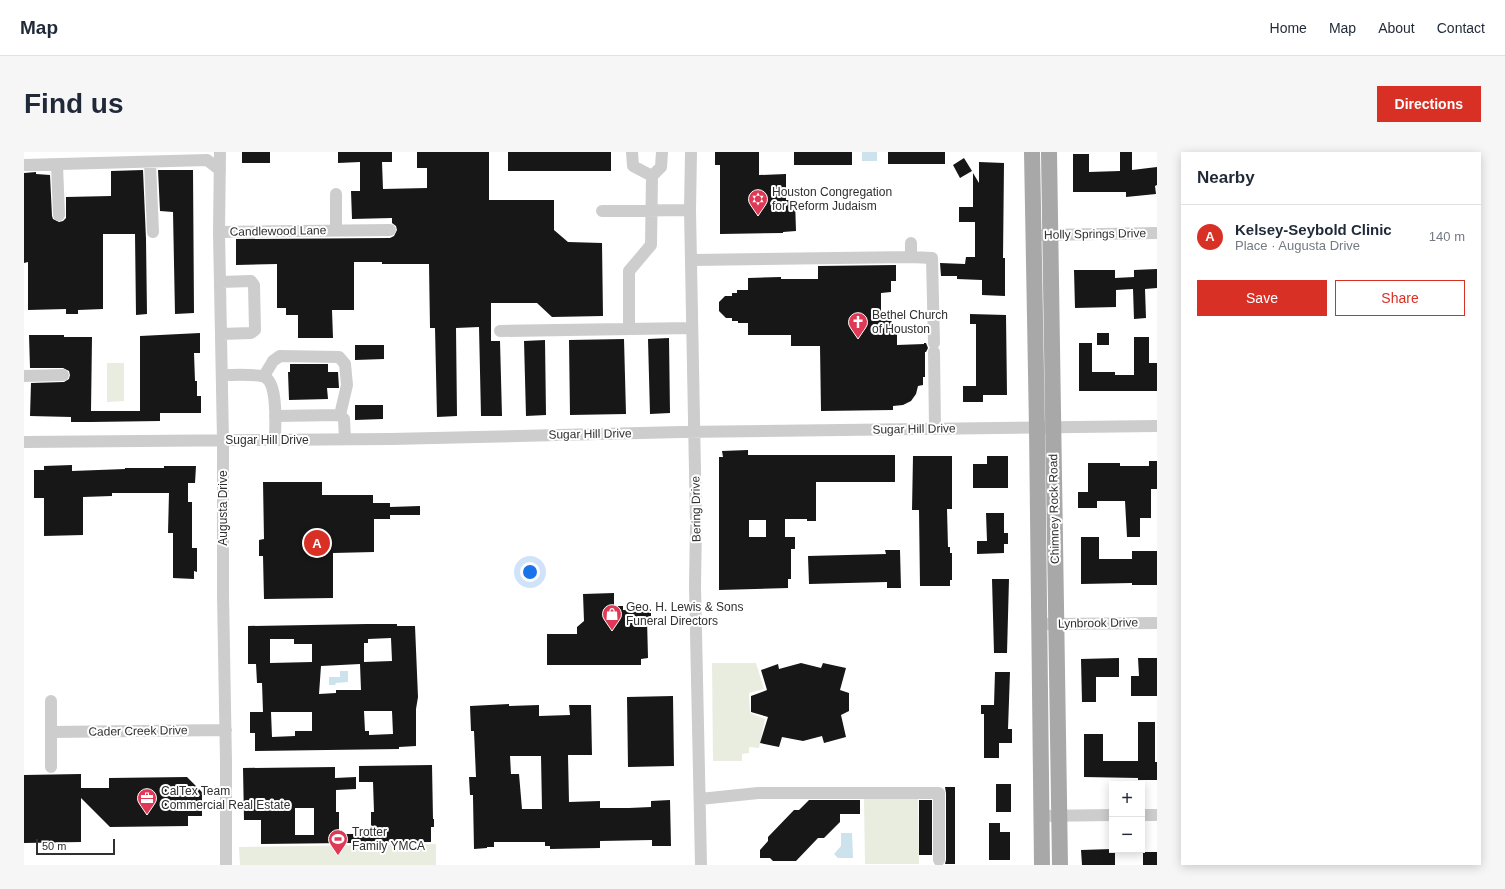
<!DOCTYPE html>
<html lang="en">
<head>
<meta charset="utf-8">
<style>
	:root { --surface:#fff; --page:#f6f6f7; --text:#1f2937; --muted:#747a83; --line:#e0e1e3; --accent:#d93025 }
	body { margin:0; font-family:Arial,sans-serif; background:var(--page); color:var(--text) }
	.controls { position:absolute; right:12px; bottom:12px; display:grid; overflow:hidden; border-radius:0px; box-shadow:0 2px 10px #0003 }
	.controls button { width:36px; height:36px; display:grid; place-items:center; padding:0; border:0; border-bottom:1px solid var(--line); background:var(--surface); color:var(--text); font:20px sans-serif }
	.scale { position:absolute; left:12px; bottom:10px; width:79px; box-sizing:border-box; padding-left:4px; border:2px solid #303030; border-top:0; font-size:11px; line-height:14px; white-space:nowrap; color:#303030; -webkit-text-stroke:3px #fff; paint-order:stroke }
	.you { position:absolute; left:506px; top:420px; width:14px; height:14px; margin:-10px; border:3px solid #fff; border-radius:50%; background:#1a73e8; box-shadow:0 0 0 6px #1a73e833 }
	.badge { display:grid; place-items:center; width:26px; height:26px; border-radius:50%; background:var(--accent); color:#fff; font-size:13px; font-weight:700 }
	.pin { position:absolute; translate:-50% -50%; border:2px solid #fff; box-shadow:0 1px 4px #0006 }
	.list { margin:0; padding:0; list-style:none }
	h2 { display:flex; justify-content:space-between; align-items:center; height:52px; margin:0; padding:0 16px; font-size:17px }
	h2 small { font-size:13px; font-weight:400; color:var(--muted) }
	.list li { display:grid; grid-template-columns:26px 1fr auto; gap:12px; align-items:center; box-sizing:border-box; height:64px; padding:0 16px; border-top:1px solid var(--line) }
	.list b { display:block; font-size:15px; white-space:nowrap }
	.list p { margin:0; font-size:13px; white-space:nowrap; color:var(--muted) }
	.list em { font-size:13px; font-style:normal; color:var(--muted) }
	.actions { display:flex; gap:8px; padding:12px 16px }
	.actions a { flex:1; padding:9px 0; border:1px solid var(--accent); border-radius:0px; text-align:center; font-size:14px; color:var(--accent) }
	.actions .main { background:var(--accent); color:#fff }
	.map { position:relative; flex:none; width:1133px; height:713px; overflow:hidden; border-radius:0px }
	header { display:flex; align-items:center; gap:24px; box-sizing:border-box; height:56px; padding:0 20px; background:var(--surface); border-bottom:1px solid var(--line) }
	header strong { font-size:19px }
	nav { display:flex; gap:22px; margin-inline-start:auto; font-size:14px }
	.intro { display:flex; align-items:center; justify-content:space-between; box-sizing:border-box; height:96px; padding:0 24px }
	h1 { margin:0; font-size:28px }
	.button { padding:10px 18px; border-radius:0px; background:var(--accent); color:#fff; font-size:14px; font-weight:700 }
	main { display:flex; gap:24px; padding:0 24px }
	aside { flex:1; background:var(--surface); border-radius:0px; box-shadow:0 2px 10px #0003 }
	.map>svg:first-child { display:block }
</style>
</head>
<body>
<header>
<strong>Map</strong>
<nav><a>Home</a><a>Map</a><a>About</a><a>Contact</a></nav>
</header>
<div class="intro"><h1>Find us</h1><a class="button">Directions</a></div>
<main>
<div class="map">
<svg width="1133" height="713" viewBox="0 0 1133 713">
	<rect width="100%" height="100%" fill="#fff"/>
	<path fill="#e8eddf" d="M83,211h17v38l-17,1z
		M688,511h44l8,26 -15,4 1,20 15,6 -6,29 -10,-1v6l-7,1v7h-29z
		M840,646h54l1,66h-54z
		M412,692v21h-196l-1,-18z"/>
	<path fill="#cce2ec" d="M838,0h15v9h-15z
		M316,519h8v11l-12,1 -1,2h-6v-8h11z
		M817,681h11l1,25h-15l-4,-4 7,-8z"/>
	<path fill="#171717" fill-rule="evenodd" d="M218,0h28v11h-28z
		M314,0h54v10h-10l1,27 44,-1v-20h-10v-16h72v48h65v30l14,12 34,1 1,73 -51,1 -15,-14h-46v38h9l2,75h-21l-2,-89 -23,1 1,88 -20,1 -2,-89h-5l-1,-64h-47v-2h-28v48h-22l1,28h-35v-23h-12v-7h-9v-44l-41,1v-26l154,-1 4,-2 3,-6 -1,-4 -4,-3v-5l-40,1 -1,-28h9v-29l-22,1z
		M484,0h103v19h-103z
		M691,0h44v23l27,-1v26h9l1,31 -13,1v1l-63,1v-69h-5z
		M770,0h58v13h-58z
		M864,0h57v12h-57z
		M1096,0h12v18l25,-3v18l-2,1 1,8 -30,3v-5h-53v-38h16v18l31,-1z
		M940,6l8,13 -12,7 -7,-13z
		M955,10l25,1 -1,95h2v38l-23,-1v-15l-25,-1v-3h-16l-1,-13 25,1 1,-7h9v-35h-16v-15h14v-34l6,10z
		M119,18l3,69 1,75 -11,1 -1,-81h-32v75l-25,1v4h-12v-5l-38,1v-48l-4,1v-90l12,-1v2l14,1 2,41 1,3 6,3 4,-1 3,-3v-21l45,-1v-25z
		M134,18h35l1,143 -19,1 -2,-102 -13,-1z
		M872,113v16h-5v11l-10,1v23h11l-1,13h6v16l27,-1v-1h2l2,5 -2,4h-1v25h-2v8l-5,1 -2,8 -5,7 -8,4 -10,1v4l-72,1 -1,-65h-29v-11h-43v-12h-10v-2h-6v-3h-6l-7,-7v-9l6,-6h7v-3h5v-3h11v-12l33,-1v2h37v-13z
		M1133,117v19l-12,1 1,29 -12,1 -1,-30 -17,1v17l-41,1 -1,-38h41v8l19,-1v-7z
		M946,162l36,1 1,80h-24v7h-20v-16h13v-62h-6z
		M176,181v20h-6l1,28h2v15h4v17h-41v8l-69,1h-20v-5l-41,-1 1,-33 33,-1 5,-3 1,-4 -1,-4 -6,-3h-33l-1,-33h35v2h28l-1,74h49v-75z
		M1073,181h12v12h-12z
		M1110,185h15v26h8v28h-78v-48h13v29h23v3h19z
		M645,186l1,75 -20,1 -2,-75z
		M600,187l2,75 -56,1 -1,-75z
		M521,188l1,75 -20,1 -2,-75z
		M331,193h29v14l-29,1z
		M266,212h38v8h10l1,16h-12l1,11 -39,1 -1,-28h2z
		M331,253h28v14l-28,1z
		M724,298v5h147v27h-79v39h-9v-2h-22v18h10v12h-4v30h-3v9l-69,2v-133h4l-1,-6zM725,368h17v17h-17z
		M889,304h39v53h-5l1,38h2v6h2v27h-2v6h-30l-1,-76h-7z
		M963,304h21v32h-35v-24h14z
		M1125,309h8v28h-6v29h-11v19h-13l-2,-36h-28v7h-19v-16h10v-29h32v3h29z
		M48,313v6l53,-2v-1h39v-2h32l-1,17h-7v19h4v46h5v24l-3,-1v8l-21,-1v-45h-5l1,-40h-57v3l-29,1v38l-39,1v-38h-10v-28h10v-4z
		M239,330h59v13h51v8h17v4l30,-1v9h-30v4h-16v33l-41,1v45l-69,1 -1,-43h-4v-16l5,-1z
		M962,361h18v20h4v11h-4v9l-27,1v-13h10z
		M1057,385h18v22h33v-8h25v34h-25v-2l-51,1z
		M861,398h15l1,38h-14v-6l-78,2 -1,-28 78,-2z
		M968,427h17l-2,74h-13z
		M590,441v13h9v4h28v9h-4l1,39 -7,1v6h-94v-31h30v-7l7,-6 -1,-27z
		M343,472h30v2h18l3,71 -2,12v37l-17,1v2l-144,2v-18h-5v-21h13l-1,-29h-5l-1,-19h-8v-38zM367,486l1,23 -28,1v-19h4v-4zM246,487h24v5h18v18l-42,1zM336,512l1,26h-25v3l-17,1 2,-28zM340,559h28l1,23 -24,1v-4h-4zM247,560h41v19h-17v5l-23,1z
		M1095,506v19h-23v25h-14l-1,-43z
		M1114,506h19v38h-26v-20h8z
		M777,511l20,5 2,-5 23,5 -6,22 9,3v18l-8,4 5,22 -22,6 -2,-7 -19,5 -21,-4 -3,10 -19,-4 8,-26 -17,-5v-16l16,-6 -6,-20 17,-6 1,5z
		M971,520h15l-2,57h4v14h-13v15h-15v-44h-3v-9h13z
		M649,544l1,70 -46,1 -1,-70z
		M485,552v2l30,-1v11l31,-1 -1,-10h22l1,50h-24l1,47 31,-1v7h29l22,-1v-6l19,-1 1,46h-19v-6l-52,1v7l-50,1v-3h-5v-4h-51v5h-7v1l-13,1 -1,-51v-3h-3l-1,-18h7l-2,-46h-3l-1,-25zM486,604h31l1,53h-20l-3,-35h-8z
		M1114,570h17v40h2v18h-19v-2l-54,-1v-43h19v27h35z
		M408,613l1,54h1v8h-3v15l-170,2v-24h-17l-1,-52 92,-1v11l21,-1v12l-20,1v22h3v22h32v-22h3l-1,-30h-14v-16zM271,656h19v27h-19z
		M57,622v14h28v-10l78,-1 15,15v24h-14v10l-78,1 -29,-29v44l-57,1v-68z
		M972,632h15v28h-15z
		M921,635h10v77h-10l1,-4v-67z
		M785,648h51v14h-20v8l-16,16h-6l-22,23h-23l-3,-3h-10v-8l8,-9v-4l26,-27h5z
		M895,648h13v55h-13z
		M965,671h11v9h10v28h-21z
		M1088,697l3,1v15h-33l-1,-15z
		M1119,700h14v13h-14z"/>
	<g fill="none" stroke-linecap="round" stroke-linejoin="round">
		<path stroke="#cdcdcd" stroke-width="12" d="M196,0l-1,80 4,208v154l3,168v103
			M608,0l1,14 19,10
			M667,0l-1,58 6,314 -1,62 6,279
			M126,11l3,69
			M0,13l183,-5 13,10
			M33,13l2,50
			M312,42v36
			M578,59l88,-1
			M195,80l171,-2
			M1018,83l115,-2
			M887,91v14l21,1 2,85
			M668,108l219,-3
			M196,130l31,-1 3,4 1,45 -4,3 -30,1
			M605,177v-58l22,-26 1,-69 9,-9 1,-15
			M476,179l192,-3
			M910,200l1,77
			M198,223c13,0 28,-1 40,1 17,3 13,50 13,64
			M0,224l39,-1
			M240,224l9,-15 7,-5 59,1 6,7 2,21 -7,30
			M251,264l65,-1 4,4 1,20
			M0,290l367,-3 290,-7 476,-6
			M1024,472l109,-1
			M27,549v66
			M27,580l175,-2
			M676,647l58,-6h181v67
			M1118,663h15
			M1017,664l71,-1"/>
		<path stroke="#a8a8a8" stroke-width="16" d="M1008,0l5,276 5,437
			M1025,0l11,713"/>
	</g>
	<defs>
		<g id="synagogue-pin" transform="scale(1)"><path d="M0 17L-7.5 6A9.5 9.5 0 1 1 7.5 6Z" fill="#e03956" stroke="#fff"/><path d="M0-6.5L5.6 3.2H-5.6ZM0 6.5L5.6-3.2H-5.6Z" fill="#fff"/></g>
		<g id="church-pin" transform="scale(1)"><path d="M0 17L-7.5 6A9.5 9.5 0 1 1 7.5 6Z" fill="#e03956" stroke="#fff"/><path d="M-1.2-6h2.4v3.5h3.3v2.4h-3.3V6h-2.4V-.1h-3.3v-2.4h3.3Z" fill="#fff"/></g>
		<g id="shop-pin" transform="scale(1)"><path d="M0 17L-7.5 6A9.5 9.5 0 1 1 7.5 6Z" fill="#e03956" stroke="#fff"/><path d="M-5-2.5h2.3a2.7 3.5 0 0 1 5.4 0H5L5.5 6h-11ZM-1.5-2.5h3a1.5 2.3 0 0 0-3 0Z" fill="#fff"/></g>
		<g id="office-pin" transform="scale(1)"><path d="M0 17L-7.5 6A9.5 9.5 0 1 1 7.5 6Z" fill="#e03956" stroke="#fff"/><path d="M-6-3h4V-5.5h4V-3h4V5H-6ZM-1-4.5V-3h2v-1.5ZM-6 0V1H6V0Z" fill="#fff"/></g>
		<g id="stadium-pin" transform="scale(1)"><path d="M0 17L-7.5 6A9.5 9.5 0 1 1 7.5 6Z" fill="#e03956" stroke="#fff"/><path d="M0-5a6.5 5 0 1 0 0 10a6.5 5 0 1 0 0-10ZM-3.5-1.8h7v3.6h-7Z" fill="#fff"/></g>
	</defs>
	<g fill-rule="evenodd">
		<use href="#synagogue-pin" x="734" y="47"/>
		<use href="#church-pin" x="834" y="170"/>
		<use href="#shop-pin" x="588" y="462"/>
		<use href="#office-pin" x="123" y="646"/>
		<use href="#stadium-pin" x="314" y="687"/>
	</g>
	<g text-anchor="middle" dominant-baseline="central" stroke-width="4" stroke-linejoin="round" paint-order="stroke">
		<g font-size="12" fill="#303030" stroke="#fff" text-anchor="start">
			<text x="748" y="40">Houston Congregation<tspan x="748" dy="14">for Reform Judaism</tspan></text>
			<text x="848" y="163">Bethel Church<tspan x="848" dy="14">of Houston</tspan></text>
			<text x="602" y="455">Geo. H. Lewis &amp; Sons<tspan x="602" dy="14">Funeral Directors</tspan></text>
			<text x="137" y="639">CalTex Team<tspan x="137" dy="14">Commercial Real Estate</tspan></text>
			<text x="328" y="680">Trotter<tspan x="328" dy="14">Family YMCA</tspan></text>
		</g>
		<g font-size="12" fill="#303030" stroke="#fff">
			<text transform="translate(254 79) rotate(-1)">Candlewood Lane</text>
			<text transform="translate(1071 82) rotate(-1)">Holly Springs Drive</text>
			<text transform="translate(890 277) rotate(-1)">Sugar Hill Drive</text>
			<text transform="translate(566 282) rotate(-1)">Sugar Hill Drive</text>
			<text x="243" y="288">Sugar Hill Drive</text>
			<text transform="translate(199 356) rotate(-90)">Augusta Drive</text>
			<text transform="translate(672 357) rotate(-91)">Bering Drive</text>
			<text transform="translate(1030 357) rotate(-91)">Chimney Rock Road</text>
			<text transform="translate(1074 471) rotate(-1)">Lynbrook Drive</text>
			<text transform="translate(114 579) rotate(-1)">Cader Creek Drive</text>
		</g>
	</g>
</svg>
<div class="controls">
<button>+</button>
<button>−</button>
</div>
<div class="scale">50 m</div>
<div class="you"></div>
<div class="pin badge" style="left:293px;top:391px">A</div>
</div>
<aside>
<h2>Nearby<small></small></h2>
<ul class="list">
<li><span class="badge">A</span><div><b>Kelsey-Seybold Clinic</b><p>Place · Augusta Drive</p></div><em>140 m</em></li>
</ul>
<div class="actions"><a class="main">Save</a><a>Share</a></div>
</aside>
</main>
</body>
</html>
